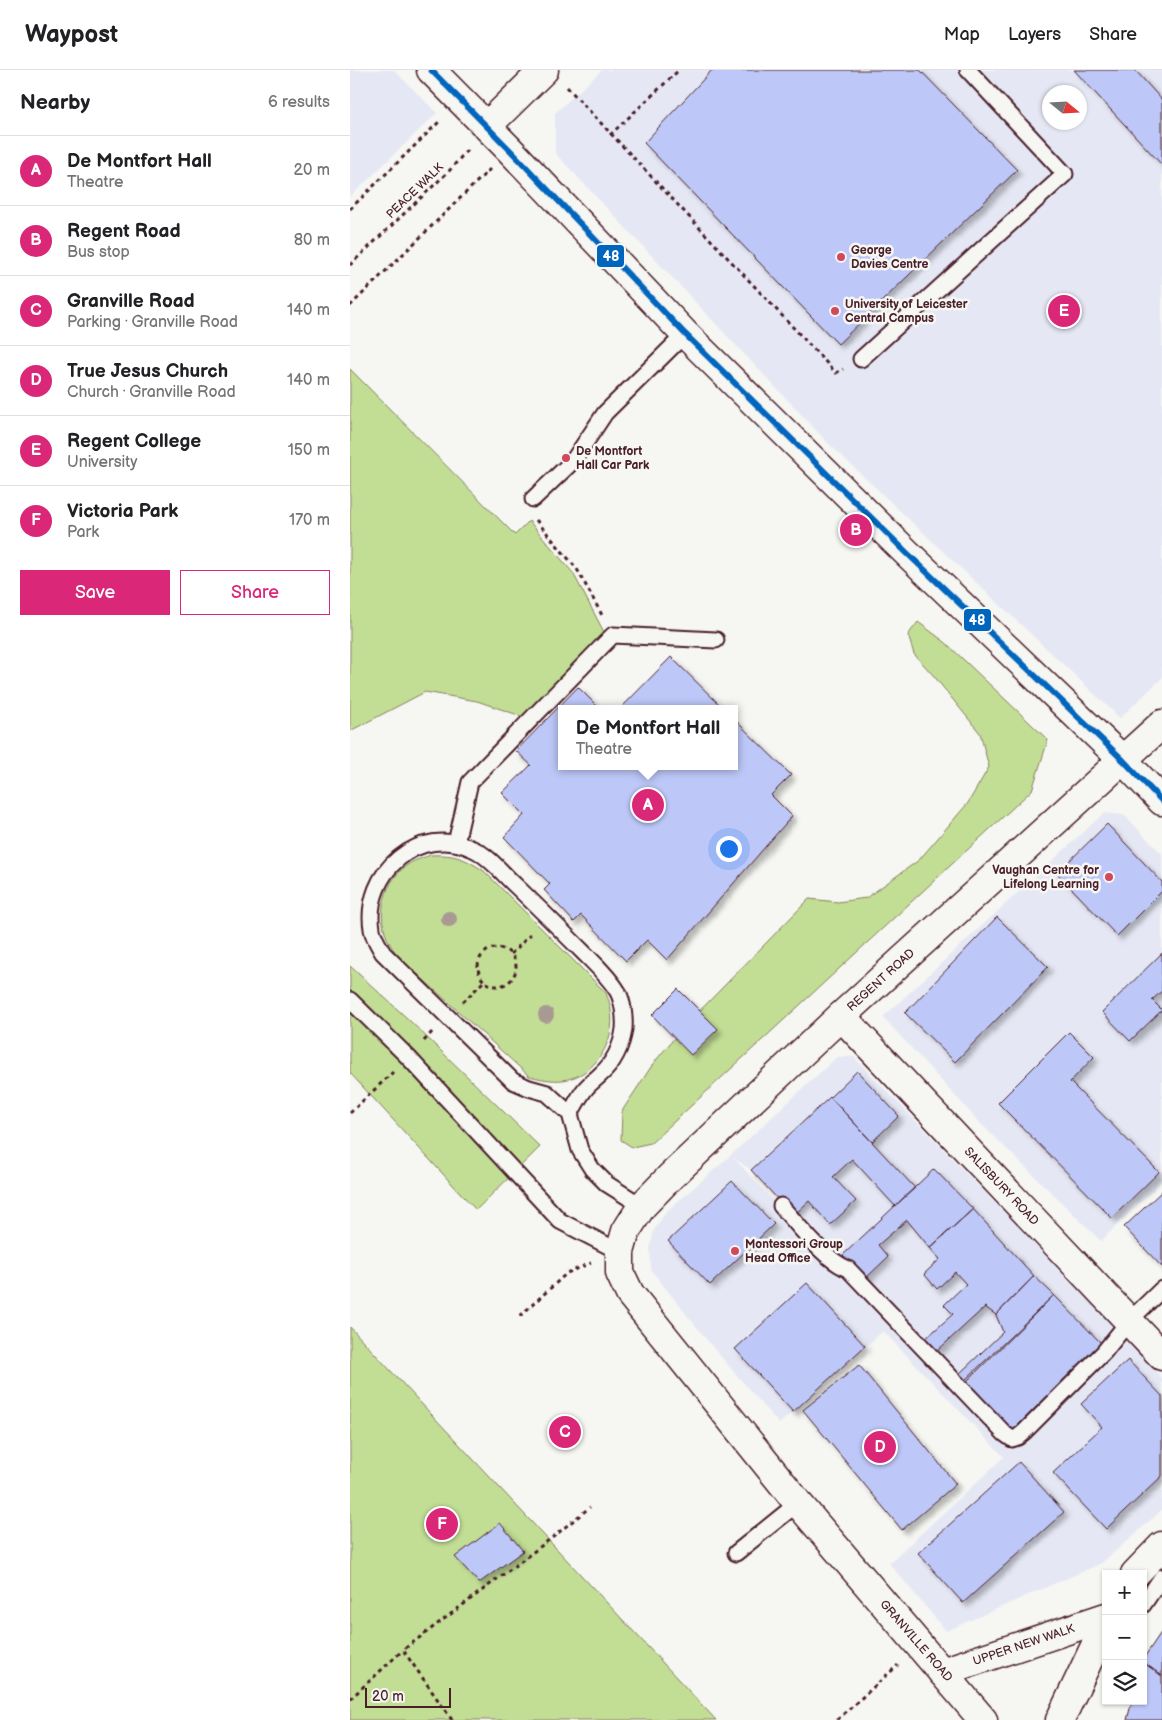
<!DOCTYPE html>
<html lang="en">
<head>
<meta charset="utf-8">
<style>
	:root { --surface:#fff; --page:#f2f2f2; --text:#202124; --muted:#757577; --line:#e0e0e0; --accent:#db2777 }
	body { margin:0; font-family:"Balsamiq Sans",sans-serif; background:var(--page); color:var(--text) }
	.controls { position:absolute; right:15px; bottom:15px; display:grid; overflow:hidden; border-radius:0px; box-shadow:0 1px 4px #0004 }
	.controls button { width:45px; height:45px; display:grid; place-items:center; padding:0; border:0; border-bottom:1px solid var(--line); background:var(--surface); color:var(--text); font:25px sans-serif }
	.compass { position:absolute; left:692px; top:15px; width:45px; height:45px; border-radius:50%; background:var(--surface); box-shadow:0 1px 4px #0004; rotate:108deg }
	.scale { position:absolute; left:15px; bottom:12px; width:86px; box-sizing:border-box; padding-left:5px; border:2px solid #4a1f2b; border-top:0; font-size:14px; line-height:18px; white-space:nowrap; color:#4a1f2b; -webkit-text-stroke:4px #f6f6f2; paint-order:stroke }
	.you { position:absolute; left:378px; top:778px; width:18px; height:18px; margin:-12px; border:4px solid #fff; border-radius:50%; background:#1a73e8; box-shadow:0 0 0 8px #1a73e833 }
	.badge { display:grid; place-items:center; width:32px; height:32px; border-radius:50%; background:var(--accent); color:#fff; font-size:16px; font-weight:700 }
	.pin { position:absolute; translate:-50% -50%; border:2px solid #fff; box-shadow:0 1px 5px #0006 }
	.popup { position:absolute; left:208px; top:635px; width:180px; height:65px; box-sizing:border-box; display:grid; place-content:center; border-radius:0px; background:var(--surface); filter:drop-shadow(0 1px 4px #0005); font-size:16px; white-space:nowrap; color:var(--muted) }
	.popup b { font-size:19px; color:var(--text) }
	.popup::after { content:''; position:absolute; left:50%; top:100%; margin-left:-10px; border:10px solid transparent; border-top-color:var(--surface) }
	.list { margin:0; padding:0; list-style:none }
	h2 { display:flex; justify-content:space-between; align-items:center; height:65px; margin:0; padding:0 20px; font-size:21px }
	h2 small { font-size:16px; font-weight:400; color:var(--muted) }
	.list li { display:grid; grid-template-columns:32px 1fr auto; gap:15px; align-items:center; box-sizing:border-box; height:70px; padding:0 20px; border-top:1px solid var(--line) }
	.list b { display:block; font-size:19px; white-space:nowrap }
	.list p { margin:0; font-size:16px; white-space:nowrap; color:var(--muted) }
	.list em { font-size:16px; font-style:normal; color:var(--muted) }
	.actions { display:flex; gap:10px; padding:15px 20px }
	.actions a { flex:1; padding:11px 0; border:1px solid var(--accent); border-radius:0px; text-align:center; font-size:18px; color:var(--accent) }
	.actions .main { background:var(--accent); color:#fff }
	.icon { flex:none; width:28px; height:28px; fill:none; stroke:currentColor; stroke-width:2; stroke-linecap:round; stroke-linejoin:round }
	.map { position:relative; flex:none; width:812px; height:1650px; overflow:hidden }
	header { display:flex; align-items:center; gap:30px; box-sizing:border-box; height:70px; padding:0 25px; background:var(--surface); border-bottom:1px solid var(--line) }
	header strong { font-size:24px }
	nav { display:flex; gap:28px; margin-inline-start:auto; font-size:18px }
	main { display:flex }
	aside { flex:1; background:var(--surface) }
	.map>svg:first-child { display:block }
</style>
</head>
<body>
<header>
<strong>Waypost</strong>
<nav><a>Map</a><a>Layers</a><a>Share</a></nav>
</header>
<main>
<aside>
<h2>Nearby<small>6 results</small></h2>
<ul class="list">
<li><span class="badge">A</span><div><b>De Montfort Hall</b><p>Theatre</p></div><em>20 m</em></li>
<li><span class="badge">B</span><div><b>Regent Road</b><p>Bus stop</p></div><em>80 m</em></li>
<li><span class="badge">C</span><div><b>Granville Road</b><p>Parking · Granville Road</p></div><em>140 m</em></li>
<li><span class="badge">D</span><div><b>True Jesus Church</b><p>Church · Granville Road</p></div><em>140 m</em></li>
<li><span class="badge">E</span><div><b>Regent College</b><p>University</p></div><em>150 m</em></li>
<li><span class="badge">F</span><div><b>Victoria Park</b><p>Park</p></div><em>170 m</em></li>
</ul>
<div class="actions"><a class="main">Save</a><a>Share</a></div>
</aside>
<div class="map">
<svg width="812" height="1650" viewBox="0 0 812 1650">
	<defs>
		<filter id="shadow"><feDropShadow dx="4.5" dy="4.5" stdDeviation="2.5" flood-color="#0004"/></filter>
	</defs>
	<rect width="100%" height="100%" fill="#f6f6f2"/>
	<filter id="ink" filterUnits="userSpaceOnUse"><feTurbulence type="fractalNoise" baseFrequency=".02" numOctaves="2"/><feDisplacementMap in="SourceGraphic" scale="10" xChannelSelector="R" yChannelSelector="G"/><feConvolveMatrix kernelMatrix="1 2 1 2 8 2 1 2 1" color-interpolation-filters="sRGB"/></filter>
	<g filter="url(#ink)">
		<path fill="#e5e8f4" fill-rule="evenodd" d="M0,0h44l43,43 -87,84z
			M252,0h560v608l-42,40 -292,-275 -273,-290v-40zM700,22h30v30h-30z
			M754,743l20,2 38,39v327l-61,60 -123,-120 -95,-104z
			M487,987h17l216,223 92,98v132l-60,53 -156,68 -57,-68 115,-106 -121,-126 -104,93 -64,-74 -64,-80 -1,-21 4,-19 12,-18 65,-57zM384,1088l17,12 42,46 23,31zM698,1231l-83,83 -1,-3z"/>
		<path fill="#c2de95" stroke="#867e60" d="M0,299l165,166 14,-14 44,52 32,61 -81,83 -47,-16 -52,-9 -75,39z
			M568,552l27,20 103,98 -16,50 -381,353 -19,4 -11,-7 1,-29 31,-47 28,-34 128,-131 29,3 28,-4 53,-38 49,-57 21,-36 -9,-34 -47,-58 -19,-21 -6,-19z
			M81,785c23,-1 34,3 53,16l122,122c2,6 5,12 5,18 5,30 -16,65 -48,69 -12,1 -22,-1 -34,-4l-127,-116c-4,-5 -9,-10 -12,-16 -16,-28 -6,-66 22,-82 6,-3 13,-5 19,-7z
			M0,896l58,53 132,128 -64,63 -126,-137z
			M0,1257l366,393h-366z"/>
		<path fill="#bdc8f9" stroke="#4a1f2b" filter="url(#shadow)" d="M362,0h208l97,100 -179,174 -194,-201z
			M724,0h61l27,30v65z
			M321,587l53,52h-104z
			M228,617l22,22h-38v57h172v-47l57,56 -20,20 21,21 -125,144 -20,-20 -21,21 -45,-46 -7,7 -30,-32 6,-6 -46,-47 20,-22 -22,-22 29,-28 -15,-14z
			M757,754l55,58v9l-45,45 -60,-63z
			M647,847l51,50 -93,95 -50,-49z
			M812,883v38l-10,9 10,10 -32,31 -28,-29z
			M328,919l40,40 -27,26 -39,-40z
			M719,962l25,25 -24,25 89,90 -47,46 -114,-115z
			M507,1001l42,45 -27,26 -42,-45z
			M480,1027l85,91 -20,18 -43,-47 -19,18 23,24 -26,24 -21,-24 -16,15 -42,-46z
			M584,1099l39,40 -43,39 -23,-28 -29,25 10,12 -23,22 -22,-24z
			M382,1111l42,43 -64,61 -42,-44z
			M812,1121v76l-38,-40z
			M623,1139l61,67 -38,39 -11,-8 -48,44 -12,-12 28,-25 -9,-9 22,-21 -11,-12 -18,17 -13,-15 16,-15 -10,-11z
			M684,1206l20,19 -90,86 -6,-6 45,-43 -7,-17z
			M457,1213l58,63 -72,66 -58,-63z
			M704,1225l47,48 -90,89 -47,-48z
			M778,1290l34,36v80l-56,53 -53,-56 49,-46 -21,-23z
			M509,1295l97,119 -54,46 -99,-120z
			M669,1392l45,50 -101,91 -45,-50z
			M150,1453l23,28 -44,32 -24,-26z
			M812,1561v45l-19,-14v-3z
			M793,1592l19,14v44h-35l5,-19h11z"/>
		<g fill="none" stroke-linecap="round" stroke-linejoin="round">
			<g stroke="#4a1f2b" stroke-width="19">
				<path id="lane" d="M511,289l204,-185 -97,-104
					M183,429l40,-38 32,-48 80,-79
					M106,773l14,-61 143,-147 103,5
					M0,930l58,57 152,164 60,31
					M220,1044c5,-9 10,-19 16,-26 4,-5 10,-9 14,-13 13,-11 22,-29 24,-46 1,-11 -1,-27 -6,-37 -9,-15 -22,-27 -35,-40 -22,-22 -44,-44 -67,-66 -12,-11 -28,-31 -43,-37 -54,-26 -110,24 -101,80 1,8 7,17 11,24l130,128 16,7 18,5 23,21 10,36 12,19 15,15 35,22
					M431,1136c17,19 44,54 67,63l157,165 7,5 6,-2 6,-5 80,-80 25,-31 33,-32
					M386,1483l62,-50
					M793,1535l19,-28"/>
			</g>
			<g stroke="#4a1f2b" stroke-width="31">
				<g id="street">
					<path d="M81,0l79,80 175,184 222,219 216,207 39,41"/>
					<path d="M137,56l57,-56"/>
					<path id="s1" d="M491,946l321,340"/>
					<path d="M785,1504l27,-28"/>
					<path id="s2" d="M592,1602l164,-55"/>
					<path d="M710,1650l46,-97"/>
				</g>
			</g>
			<g stroke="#4a1f2b" stroke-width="31">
				<g id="secondary">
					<path id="s3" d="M633,1650l-185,-217 -168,-209 -10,-21v-21l6,-21 16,-25 28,-29 171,-161 321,-292"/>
				</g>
			</g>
			<path stroke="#4a1f2b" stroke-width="3" stroke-dasharray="4 4" stroke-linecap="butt" d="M217,17l269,286 7,-4
				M260,65l69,-65
				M0,139l91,-89
				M0,195l99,-94 20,-23
				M0,236l140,-137
				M186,450l41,49 26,48
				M128 897a19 19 0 1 1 38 0a19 19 0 1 1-38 0Z
				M161,884l21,-21
				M113,932l21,-21
				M74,971l9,-10
				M0,1043l43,-41
				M170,1246l47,-43 24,-10
				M0,1629l53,-49
				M102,1650l-49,-70 150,-113 37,-30
				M487,1650l61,-55"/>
			<use href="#lane" stroke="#f6f6f2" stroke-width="15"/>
			<use href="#street" stroke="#f6f6f2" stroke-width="28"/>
			<use href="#secondary" stroke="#f6f6f2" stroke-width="28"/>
			<g stroke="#f6f6f2" stroke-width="10">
				<path id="bus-1" d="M81,0l79,80 175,184 222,219 216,207 39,41"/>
			</g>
			<use href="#bus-1" stroke="#0065bd" stroke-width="6"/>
		</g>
		<g fill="#a89a93">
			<circle cx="99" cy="849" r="8"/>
			<circle cx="196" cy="945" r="8"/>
		</g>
	</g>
	<g fill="#d1495b" stroke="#f6f6f2" stroke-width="2">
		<circle cx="491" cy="187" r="5"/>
		<circle cx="485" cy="241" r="5"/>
		<circle cx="216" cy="388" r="5"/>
		<circle cx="759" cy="807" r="5"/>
		<circle cx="385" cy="1181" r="5"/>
	</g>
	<g text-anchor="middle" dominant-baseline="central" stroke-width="5" stroke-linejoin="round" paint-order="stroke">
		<g font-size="12" fill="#4a1f2b" stroke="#f6f6f2">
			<text transform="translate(65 121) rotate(-44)">PEACE WALK</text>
			<text stroke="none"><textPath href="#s3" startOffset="978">REGENT ROAD</textPath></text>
			<text stroke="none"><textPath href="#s1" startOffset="234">SALISBURY ROAD</textPath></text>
			<text transform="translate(566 1571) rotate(49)">GRANVILLE ROAD</text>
			<text stroke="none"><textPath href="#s2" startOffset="86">UPPER NEW WALK</textPath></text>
		</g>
		<g font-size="12" font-weight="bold" fill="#4a1f2b" stroke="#f6f6f2" text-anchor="start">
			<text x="501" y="180">George<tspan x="501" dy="14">Davies Centre</tspan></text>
			<text x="495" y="234">University of Leicester<tspan x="495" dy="14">Central Campus</tspan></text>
			<text x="226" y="381">De Montfort<tspan x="226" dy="14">Hall Car Park</tspan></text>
			<text x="749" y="800" text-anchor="end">Vaughan Centre for<tspan x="749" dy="14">Lifelong Learning</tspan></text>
			<text x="395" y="1174">Montessori Group<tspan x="395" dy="14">Head Office</tspan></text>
		</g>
	</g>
	<g stroke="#f6f6f2" stroke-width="2">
		<rect x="246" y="174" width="29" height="24" rx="5" fill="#0065bd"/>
		<rect x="613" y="538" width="29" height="24" rx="5" fill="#0065bd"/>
	</g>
	<g font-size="14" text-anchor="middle" font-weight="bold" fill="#fff">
		<text x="261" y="191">48</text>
		<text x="627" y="555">48</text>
	</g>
</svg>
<div class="controls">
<button>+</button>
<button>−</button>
<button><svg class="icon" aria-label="layers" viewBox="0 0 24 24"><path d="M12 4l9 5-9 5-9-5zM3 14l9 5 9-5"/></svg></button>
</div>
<svg class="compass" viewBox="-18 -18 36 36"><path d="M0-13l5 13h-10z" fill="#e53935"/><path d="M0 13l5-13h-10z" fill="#757577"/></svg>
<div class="scale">20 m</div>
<div class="you"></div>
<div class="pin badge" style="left:298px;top:735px">A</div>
<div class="popup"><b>De Montfort Hall</b>Theatre</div>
<div class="pin badge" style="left:506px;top:460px">B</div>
<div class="pin badge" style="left:215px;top:1362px">C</div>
<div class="pin badge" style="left:530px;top:1377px">D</div>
<div class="pin badge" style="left:714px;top:241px">E</div>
<div class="pin badge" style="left:92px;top:1454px">F</div>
</div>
</main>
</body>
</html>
